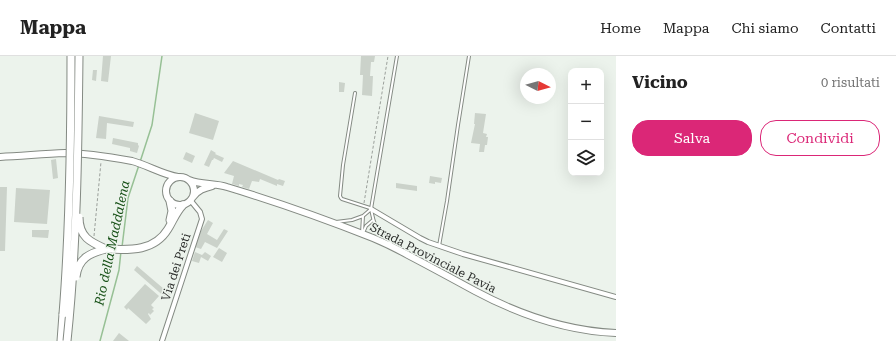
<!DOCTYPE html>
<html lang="it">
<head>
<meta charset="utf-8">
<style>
	:root { --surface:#fff; --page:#f2f2f2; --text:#222; --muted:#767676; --line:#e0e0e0; --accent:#db2777 }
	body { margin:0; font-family:"Roboto Serif",serif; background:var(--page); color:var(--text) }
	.controls { position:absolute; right:12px; top:12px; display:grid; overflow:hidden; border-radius:8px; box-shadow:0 4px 16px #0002 }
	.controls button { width:36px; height:36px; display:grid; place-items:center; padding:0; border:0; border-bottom:1px solid var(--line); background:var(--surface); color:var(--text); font:20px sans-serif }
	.compass { position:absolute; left:520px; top:12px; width:36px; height:36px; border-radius:50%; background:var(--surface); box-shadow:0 4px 16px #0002; rotate:96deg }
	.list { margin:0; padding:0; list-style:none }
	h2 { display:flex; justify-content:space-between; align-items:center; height:52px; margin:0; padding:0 16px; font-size:17px }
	h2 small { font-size:13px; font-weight:400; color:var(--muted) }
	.actions { display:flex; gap:8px; padding:12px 16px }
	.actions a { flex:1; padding:9px 0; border:1px solid var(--accent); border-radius:16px; text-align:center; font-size:14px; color:var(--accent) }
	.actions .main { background:var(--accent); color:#fff }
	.icon { flex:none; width:22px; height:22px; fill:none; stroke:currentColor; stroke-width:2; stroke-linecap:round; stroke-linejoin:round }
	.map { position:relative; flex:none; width:616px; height:285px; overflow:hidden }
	header { display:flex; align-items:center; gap:24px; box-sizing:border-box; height:56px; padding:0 20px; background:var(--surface); border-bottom:1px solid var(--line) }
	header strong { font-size:19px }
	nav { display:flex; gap:22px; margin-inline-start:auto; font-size:14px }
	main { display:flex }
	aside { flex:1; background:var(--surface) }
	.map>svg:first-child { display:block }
</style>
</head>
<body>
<header>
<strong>Mappa</strong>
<nav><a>Home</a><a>Mappa</a><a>Chi siamo</a><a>Contatti</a></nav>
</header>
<main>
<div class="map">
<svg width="616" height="285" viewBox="0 0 616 285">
	<rect width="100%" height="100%" fill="#ecf3ec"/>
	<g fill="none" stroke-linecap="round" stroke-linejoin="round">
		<path stroke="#97c095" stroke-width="1.5" d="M140,106l12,-37 10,-69
			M122,191l6,-49 11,-33
			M100,285l19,-71 2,-19"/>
	</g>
	<path fill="#cbd2ca" d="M103,0h8l-3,26 -7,-1z
		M361,0h14l-1,6h-3l-1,14h3l-1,20 -10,-1 1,-20h-3z
		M93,14h4l-1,11 -4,-1z
		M339,26l6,1 -1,9h-5z
		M195,57l24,8 -6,19 -24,-7z
		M475,57l11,1 -3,19 4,1 -1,3h2l-1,8h-2l-1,7h-5l1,-8 -9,-1 4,-19h-1z
		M99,60l35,6 -1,5 -26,-4 -1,16 -10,-1z
		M113,82l25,5v2l1,1 -2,7 -7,-2v-3l-18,-4z
		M211,94l5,3 -1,1 9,4 -2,4 -8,-4 -1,2h-1l-3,7 -5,-2z
		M186,96l9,4 -3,7 -9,-4z
		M56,103l2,19 -5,1 -2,-19z
		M233,105l45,19 1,-1 6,2 -2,5 -6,-2v2l-17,-7 -1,3 -7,-1 -3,8 -7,-2 1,-2 -4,-1v2l-7,-2 2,-8 -10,-3z
		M430,120l12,2 -1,5 -6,-1v2l-6,-1z
		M396,127l21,3v5l-21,-3z
		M0,131h7l-2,64h-5z
		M16,132l34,2 -3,34 -33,-2z
		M208,164l5,3 -6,11 10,6 7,-11 4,2 -11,17 -12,-6 -4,7 -6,-2 6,-16z
		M32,174h17l-1,8 -16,-1z
		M219,192l8,5 -5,9 -9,-5z
		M195,196l7,3 3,-3 6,4 -3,5 -7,-4 -2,6 -7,-2z
		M137,210l34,29 -4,4 -33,-29z
		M145,228l14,12 -8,9 3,3 -2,1 2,2 -4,4 -1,-2 -1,1 3,5 -5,5 -18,-16 -1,2 -3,-3z
		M119,277l10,8h-16z"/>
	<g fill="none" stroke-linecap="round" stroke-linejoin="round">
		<g stroke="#848a83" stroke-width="4">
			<path id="lane" d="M355,37l-12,72 -3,31 1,2 1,1 28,9
				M336,166l16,-2 11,-4 7,-6
				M362,177l1,-17
				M363,177l3,-7 7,-6
				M391,188c-2,-6 -8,-8 -12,-13 -6,-7 -6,-14 -8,-22l26,-153
				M439,190l8,-45 11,-76 11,-69"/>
		</g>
		<g stroke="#848a83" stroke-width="6">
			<path id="street" d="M371,153l49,29 8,4 35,12 153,43
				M162,285l40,-122 -2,-7 -9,-11"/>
		</g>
		<g stroke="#848a83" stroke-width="8">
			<path id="primary" d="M0,101c21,-1 43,-3 65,-4 22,0 45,4 67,8 15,4 32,14 46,16
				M166 135a14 14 0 1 1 28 0a14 14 0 1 1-28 0Z
				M189,124c12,5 26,3 38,7 50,15 98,32 146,51 12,5 24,11 35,17 23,12 45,24 67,36 43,23 92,40 141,42
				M193,141c5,-7 11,-9 19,-11"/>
		</g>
		<g stroke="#848a83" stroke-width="9">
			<path id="highway" d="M170,145l2,10 -2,9
				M106,193c23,1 48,3 62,-20 5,-8 8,-17 15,-24
				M61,285l2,-27"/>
		</g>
		<path stroke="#9ba09b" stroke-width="1" stroke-dasharray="3 2" stroke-linecap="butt" d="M364,147l24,-147
			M94,180l7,-74"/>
		<use href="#lane" stroke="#fff" stroke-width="2"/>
		<use href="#street" stroke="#fff" stroke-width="4"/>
		<use href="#primary" stroke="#fff" stroke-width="6"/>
		<use href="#highway" stroke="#fff" stroke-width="7"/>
		<g stroke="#848a83" stroke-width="9" stroke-linecap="butt">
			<path id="highway-bridge" d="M79,161c0,20 11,25 27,32
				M76,221c2,-19 14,-24 30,-28
				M63,258c7,-86 8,-172 8,-258
				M67,285c10,-95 11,-190 12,-285"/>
		</g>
		<use href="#highway-bridge" stroke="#fff" stroke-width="7"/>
	</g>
	<g text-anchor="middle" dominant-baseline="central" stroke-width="3" stroke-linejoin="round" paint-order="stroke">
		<g font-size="12" fill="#2b2d2b" stroke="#ecf3ec">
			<text transform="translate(433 202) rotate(27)">Strada Provinciale Pavia</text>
			<text transform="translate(176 211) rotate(-72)">Via dei Preti</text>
		</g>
		<g font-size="13" font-style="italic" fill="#195219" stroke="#ecf3ec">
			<text transform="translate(112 187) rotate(-78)">Rio della Maddalena</text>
		</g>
	</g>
</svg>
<div class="controls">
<button>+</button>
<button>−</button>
<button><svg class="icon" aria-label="layers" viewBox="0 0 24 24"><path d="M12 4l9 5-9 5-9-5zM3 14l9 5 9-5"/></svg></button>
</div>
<svg class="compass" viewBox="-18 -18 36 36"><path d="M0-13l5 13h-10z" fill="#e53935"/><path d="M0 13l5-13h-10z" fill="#767676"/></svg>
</div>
<aside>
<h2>Vicino<small>0 risultati</small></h2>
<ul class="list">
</ul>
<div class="actions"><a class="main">Salva</a><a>Condividi</a></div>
</aside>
</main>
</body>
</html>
